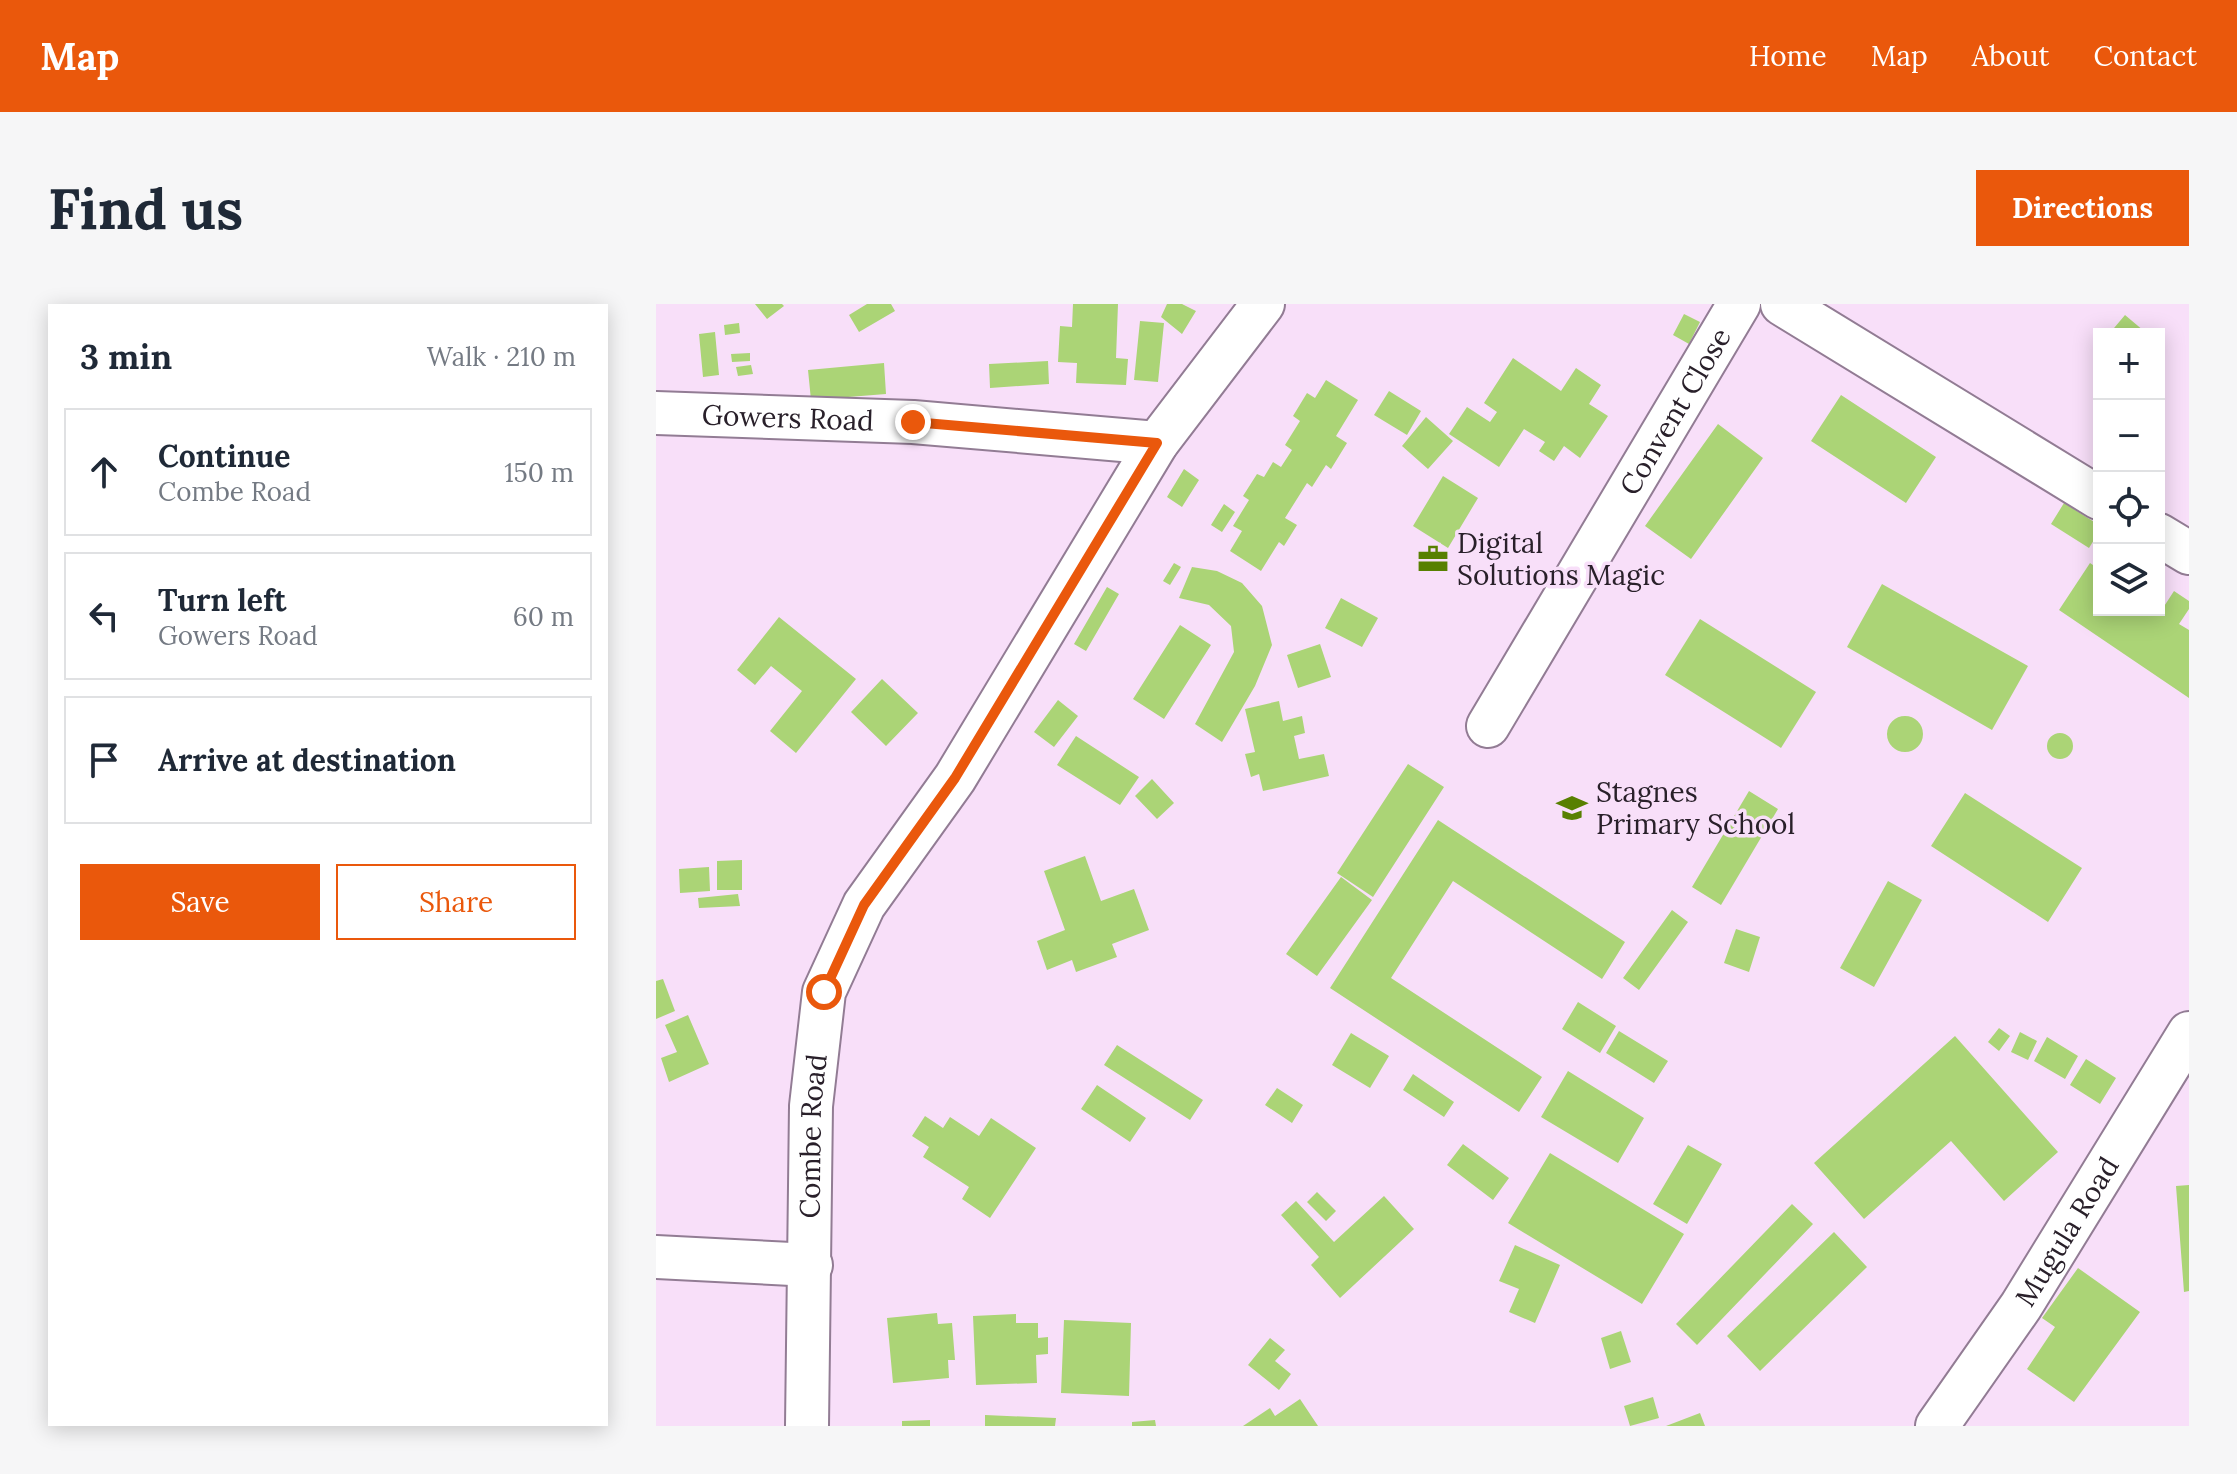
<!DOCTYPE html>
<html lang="en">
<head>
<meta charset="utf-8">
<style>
	:root { --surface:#fff; --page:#f6f6f7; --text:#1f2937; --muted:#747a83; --line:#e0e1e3; --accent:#ea580c }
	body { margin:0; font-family:Lora,serif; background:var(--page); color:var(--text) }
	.controls { position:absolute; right:24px; top:24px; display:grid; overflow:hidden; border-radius:0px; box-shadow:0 4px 20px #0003 }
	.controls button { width:72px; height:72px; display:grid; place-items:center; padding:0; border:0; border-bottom:2px solid var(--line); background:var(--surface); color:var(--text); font:40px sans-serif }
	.stop { position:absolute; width:24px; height:24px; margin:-18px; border:6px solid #ea580c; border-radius:50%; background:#fff }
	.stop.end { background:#ea580c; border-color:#fff; box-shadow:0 2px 8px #0008 }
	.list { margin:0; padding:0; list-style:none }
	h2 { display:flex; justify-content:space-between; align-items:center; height:104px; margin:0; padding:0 32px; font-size:34px }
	h2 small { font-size:26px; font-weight:400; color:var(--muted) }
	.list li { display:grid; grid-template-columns:52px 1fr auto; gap:24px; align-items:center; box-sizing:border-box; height:128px; margin:0 16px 16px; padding:0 16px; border:2px solid var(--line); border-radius:0px }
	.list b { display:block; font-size:30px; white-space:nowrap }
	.list p { margin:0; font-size:26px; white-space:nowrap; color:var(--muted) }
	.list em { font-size:26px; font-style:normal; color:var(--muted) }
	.actions { display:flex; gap:16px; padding:24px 32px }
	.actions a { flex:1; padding:18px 0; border:2px solid var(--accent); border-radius:0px; text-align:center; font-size:28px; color:var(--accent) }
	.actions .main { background:var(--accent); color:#fff }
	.icon { flex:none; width:44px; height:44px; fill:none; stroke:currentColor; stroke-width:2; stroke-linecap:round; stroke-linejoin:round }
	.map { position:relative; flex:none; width:1533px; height:1122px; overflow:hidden; border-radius:0px }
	header { display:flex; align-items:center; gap:48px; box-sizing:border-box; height:112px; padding:0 40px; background:var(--accent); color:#fff }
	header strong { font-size:38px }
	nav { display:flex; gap:44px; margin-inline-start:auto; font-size:28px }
	.intro { display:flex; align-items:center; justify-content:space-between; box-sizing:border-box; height:192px; padding:0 48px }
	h1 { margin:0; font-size:56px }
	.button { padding:20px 36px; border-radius:0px; background:var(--accent); color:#fff; font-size:28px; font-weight:700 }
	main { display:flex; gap:48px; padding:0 48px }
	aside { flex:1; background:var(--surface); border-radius:0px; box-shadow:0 4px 20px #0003 }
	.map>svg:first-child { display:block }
</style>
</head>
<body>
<header>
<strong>Map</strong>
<nav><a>Home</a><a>Map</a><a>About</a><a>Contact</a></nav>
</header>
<div class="intro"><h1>Find us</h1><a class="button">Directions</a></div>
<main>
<aside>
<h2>3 min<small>Walk · 210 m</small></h2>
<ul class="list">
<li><svg class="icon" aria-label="ahead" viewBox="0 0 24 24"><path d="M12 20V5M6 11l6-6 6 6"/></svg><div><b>Continue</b><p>Combe Road</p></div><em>150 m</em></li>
<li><svg class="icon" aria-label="left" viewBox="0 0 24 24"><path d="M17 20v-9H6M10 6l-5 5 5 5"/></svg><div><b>Turn left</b><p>Gowers Road</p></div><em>60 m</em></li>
<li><svg class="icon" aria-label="arrive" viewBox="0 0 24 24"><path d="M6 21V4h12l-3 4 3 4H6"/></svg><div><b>Arrive at destination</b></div></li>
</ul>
<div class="actions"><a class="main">Save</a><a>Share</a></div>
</aside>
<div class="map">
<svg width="1533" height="1122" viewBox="0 0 1533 1122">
	<rect width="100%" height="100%" fill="#f8dff9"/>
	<path fill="#abd476" d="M99,0h27l2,2 -17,13z
		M211,0h24l4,7 -36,21 -10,-17z
		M417,0h45l-2,54 12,1 -2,26 -50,-2 1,-20 -19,-1 2,-36 12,1z
		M511,0h15l14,7 -14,23 -21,-17z
		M1028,10l16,8 -11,22 -16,-9z
		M1469,11l19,16 -3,3h-32z
		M484,17l24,2 -6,59 -24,-2z
		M83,19l1,10 -15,2 -1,-10z
		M59,28l4,43 -16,2 -4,-43z
		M94,49v8l-18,1 -1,-8z
		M857,54l48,33 15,-23 25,17 -12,19 19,12 -28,42 -16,-12 -10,15 -15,-10 6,-9 -21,-13 -25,38 -50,-33 18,-27 23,15 7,-10 -13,-9z
		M392,57l1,23 -59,4 -1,-24z
		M228,59l2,31 -75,6 -3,-30z
		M95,61l2,9 -15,2 -2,-9z
		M670,76l32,20 -22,36 11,7 -16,26 -5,-4 -14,22 -5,-4 -22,35 12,7 -13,21 -5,-4 -18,29 -31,-20 12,-20 -9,-5 16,-26 -6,-4 14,-22 7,3 9,-15 8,5 11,-17 -7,-5 15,-24 -7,-5 14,-23 8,5z
		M733,87l32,20 -14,24 -33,-20z
		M1185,91l95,62 -30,46 -95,-62z
		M770,113l27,24 -25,28 -26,-23z
		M1062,120l45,34 -72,101 -46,-33z
		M528,165l15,11 -17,27 -15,-10z
		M787,172l35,22 -30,50 -35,-22z
		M1408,199l35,22v7l-10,16 -38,-24z
		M568,200l11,8 -13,20 -11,-7z
		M518,259l7,4 -11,18 -7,-4z
		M1434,259l9,6v41l62,1 13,-20 15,10v8l-10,15 10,6v68l-130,-88z
		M536,263l25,4 25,12 20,23 10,39 -17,41 -33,56 -27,-18 39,-72 -3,-26 -22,-21 -30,-7z
		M1226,280l146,82 -36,64 -145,-83z
		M451,283l12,7 -33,57 -12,-7z
		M685,294l37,20 -16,29 -37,-19z
		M123,313l77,62 -60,74 -26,-22 32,-40 -31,-25 -16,19 -18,-15z
		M1044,315l116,73 -35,56 -116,-73z
		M524,321l31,20 -47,74 -31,-20z
		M664,340l11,33 -33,11 -11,-33z
		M226,375l36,34 -32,33 -35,-34z
		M402,396l20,16 -24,31 -20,-15z
		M623,397l4,20 19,-5 3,17 -11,3 5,23 25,-5 5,22 -66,15 -4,-17 -8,3 -6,-23 10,-2 -10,-43z
		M1231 430a18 18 0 1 1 36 0a18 18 0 1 1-36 0Z
		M1391 442a13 13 0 1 1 26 0a13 13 0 1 1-26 0Z
		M420,432l63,41 -19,28 -63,-40z
		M752,460l36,23 -71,110 -36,-24z
		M496,475l22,24 -17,16 -22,-23z
		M1093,487l29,18 -57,96 -29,-18z
		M1309,489l117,75 -34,54 -117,-76z
		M782,516l187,122 -23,37 -149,-98 -62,97 151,99 -23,35 -189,-124z
		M429,552l16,45 33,-12 15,41 -37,14 5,13 -41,15 -4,-12 -25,10 -10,-29 28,-11 -21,-59z
		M86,556v30h-25v-29z
		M53,563l1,24 -30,2 -1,-24z
		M685,573l31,23 -55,76 -31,-22z
		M1232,577l34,19 -48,87 -34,-19z
		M82,590l2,12 -41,2 -1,-10z
		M1016,606l16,12 -49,68 -16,-12z
		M1080,625l24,8 -11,35 -25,-9z
		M7,675l12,32 -19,8v-38z
		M922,698l38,24 -16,27 -38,-24z
		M32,711l21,49 -40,18 -8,-24 16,-6 -12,-27z
		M1343,724l11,8 -11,15 -11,-9z
		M963,727l49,30 -14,22 -48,-30z
		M1364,728l17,9 -9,19 -17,-8z
		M695,729l38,23 -19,32 -38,-23z
		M1299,732l103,116 -54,49 -53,-60 -87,78 -50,-56z
		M1391,733l31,19 -13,23 -31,-18z
		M461,741l86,55 -13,20 -86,-55z
		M1430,755l30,19 -16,26 -30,-19z
		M912,767l76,47 -26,45 -77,-46z
		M757,770l41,28 -10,15 -41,-27z
		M441,781l49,33 -16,24 -49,-33z
		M621,784l26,17 -11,18 -27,-18z
		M269,812l18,12 7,-11 29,19 12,-18 45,30 -46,70 -28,-19 7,-12 -46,-30 6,-10 -17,-11z
		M807,840l46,34 -16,22 -46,-35z
		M1032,841l34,19 -35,60 -34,-20z
		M894,849l134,81 -42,70 -134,-81z
		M1533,881v106l-5,1 -8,-106z
		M661,888l19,19 -10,10 -19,-19z
		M728,892l30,33 -74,69 -29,-33 8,-8 -38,-42 15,-14 38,41z
		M1136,900l21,20 -116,121 -21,-21z
		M1178,928l33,35 -107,104 -33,-35z
		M859,941l45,20 -25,58 -26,-11 10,-23 -20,-8z
		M1422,964l62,44 -66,90 -47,-33 28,-42 -13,-9z
		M281,1009l1,11 14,-1 3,37h-7l1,18 -56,5 -6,-65z
		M360,1010v9h22v15l10,-1v17l-12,1 1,28 -61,2 -3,-69z
		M408,1016l67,3 -2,73 -68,-3z
		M965,1027l10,31 -21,7 -9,-31z
		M614,1034l15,12 -10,11 16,13 -12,16 -31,-25z
		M997,1093l6,21 -29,8 -6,-20z
		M644,1095l18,27h-75l27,-18 5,8z
		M1044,1109l5,13h-39z
		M329,1111l71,3 -1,8h-70z
		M274,1116v6h-28v-5z
		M499,1116l1,6h-24v-4z"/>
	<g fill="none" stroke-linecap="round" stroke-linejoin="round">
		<g stroke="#927c94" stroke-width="46">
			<g id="minor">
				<path d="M1126,0l317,194"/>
				<path id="s1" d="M0,109l257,9 244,21"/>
				<path d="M1503,231l30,18"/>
				<path id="s2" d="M832,422l251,-422"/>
				<path d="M0,953l155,8"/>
				<path id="s3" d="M151,1122l4,-320 13,-114 40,-87 91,-127 202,-335 106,-139"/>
				<path id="s4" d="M1281,1122l84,-120 168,-273"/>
			</g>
		</g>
		<use href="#minor" stroke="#fff" stroke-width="42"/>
	</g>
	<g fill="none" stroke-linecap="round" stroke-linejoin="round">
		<path stroke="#ea580c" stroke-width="10" d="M168,688l40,-87 91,-127 202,-335 -244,-21"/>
	</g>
	<defs>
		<g id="office-bare" transform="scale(2.4)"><path d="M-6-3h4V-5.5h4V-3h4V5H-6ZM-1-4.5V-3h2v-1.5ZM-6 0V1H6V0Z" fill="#588001" stroke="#f8dff9" stroke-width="2.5" paint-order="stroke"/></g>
		<g id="school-bare" transform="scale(2.4)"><path d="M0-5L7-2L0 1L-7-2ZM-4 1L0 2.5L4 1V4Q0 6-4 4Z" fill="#588001" stroke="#f8dff9" stroke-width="2.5" paint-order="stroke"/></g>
	</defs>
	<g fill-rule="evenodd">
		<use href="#office-bare" x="777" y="255"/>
		<use href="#school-bare" x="916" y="504"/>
	</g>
	<g text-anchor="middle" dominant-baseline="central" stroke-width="7" stroke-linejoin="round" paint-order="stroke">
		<g font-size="28" fill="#29202a" stroke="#f8dff9">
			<text stroke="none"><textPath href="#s2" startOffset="366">Convent Close</textPath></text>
			<text stroke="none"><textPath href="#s1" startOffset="132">Gowers Road</textPath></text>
			<text stroke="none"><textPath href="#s3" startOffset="290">Combe Road</textPath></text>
			<text stroke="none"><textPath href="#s4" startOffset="234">Mugula Road</textPath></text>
		</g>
		<g font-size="28" fill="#29202a" stroke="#f8dff9" text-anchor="start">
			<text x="801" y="239">Digital<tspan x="801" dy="32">Solutions Magic</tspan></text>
			<text x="940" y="488">Stagnes<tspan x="940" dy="32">Primary School</tspan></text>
		</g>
	</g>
</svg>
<div class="controls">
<button>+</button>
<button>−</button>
<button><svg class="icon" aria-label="locate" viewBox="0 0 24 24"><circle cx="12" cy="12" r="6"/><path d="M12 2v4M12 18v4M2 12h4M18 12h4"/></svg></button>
<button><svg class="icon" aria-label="layers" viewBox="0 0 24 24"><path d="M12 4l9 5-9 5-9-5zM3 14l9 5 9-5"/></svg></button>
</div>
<div class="stop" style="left:168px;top:688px"></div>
<div class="stop end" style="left:257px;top:118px"></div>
</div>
</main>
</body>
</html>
